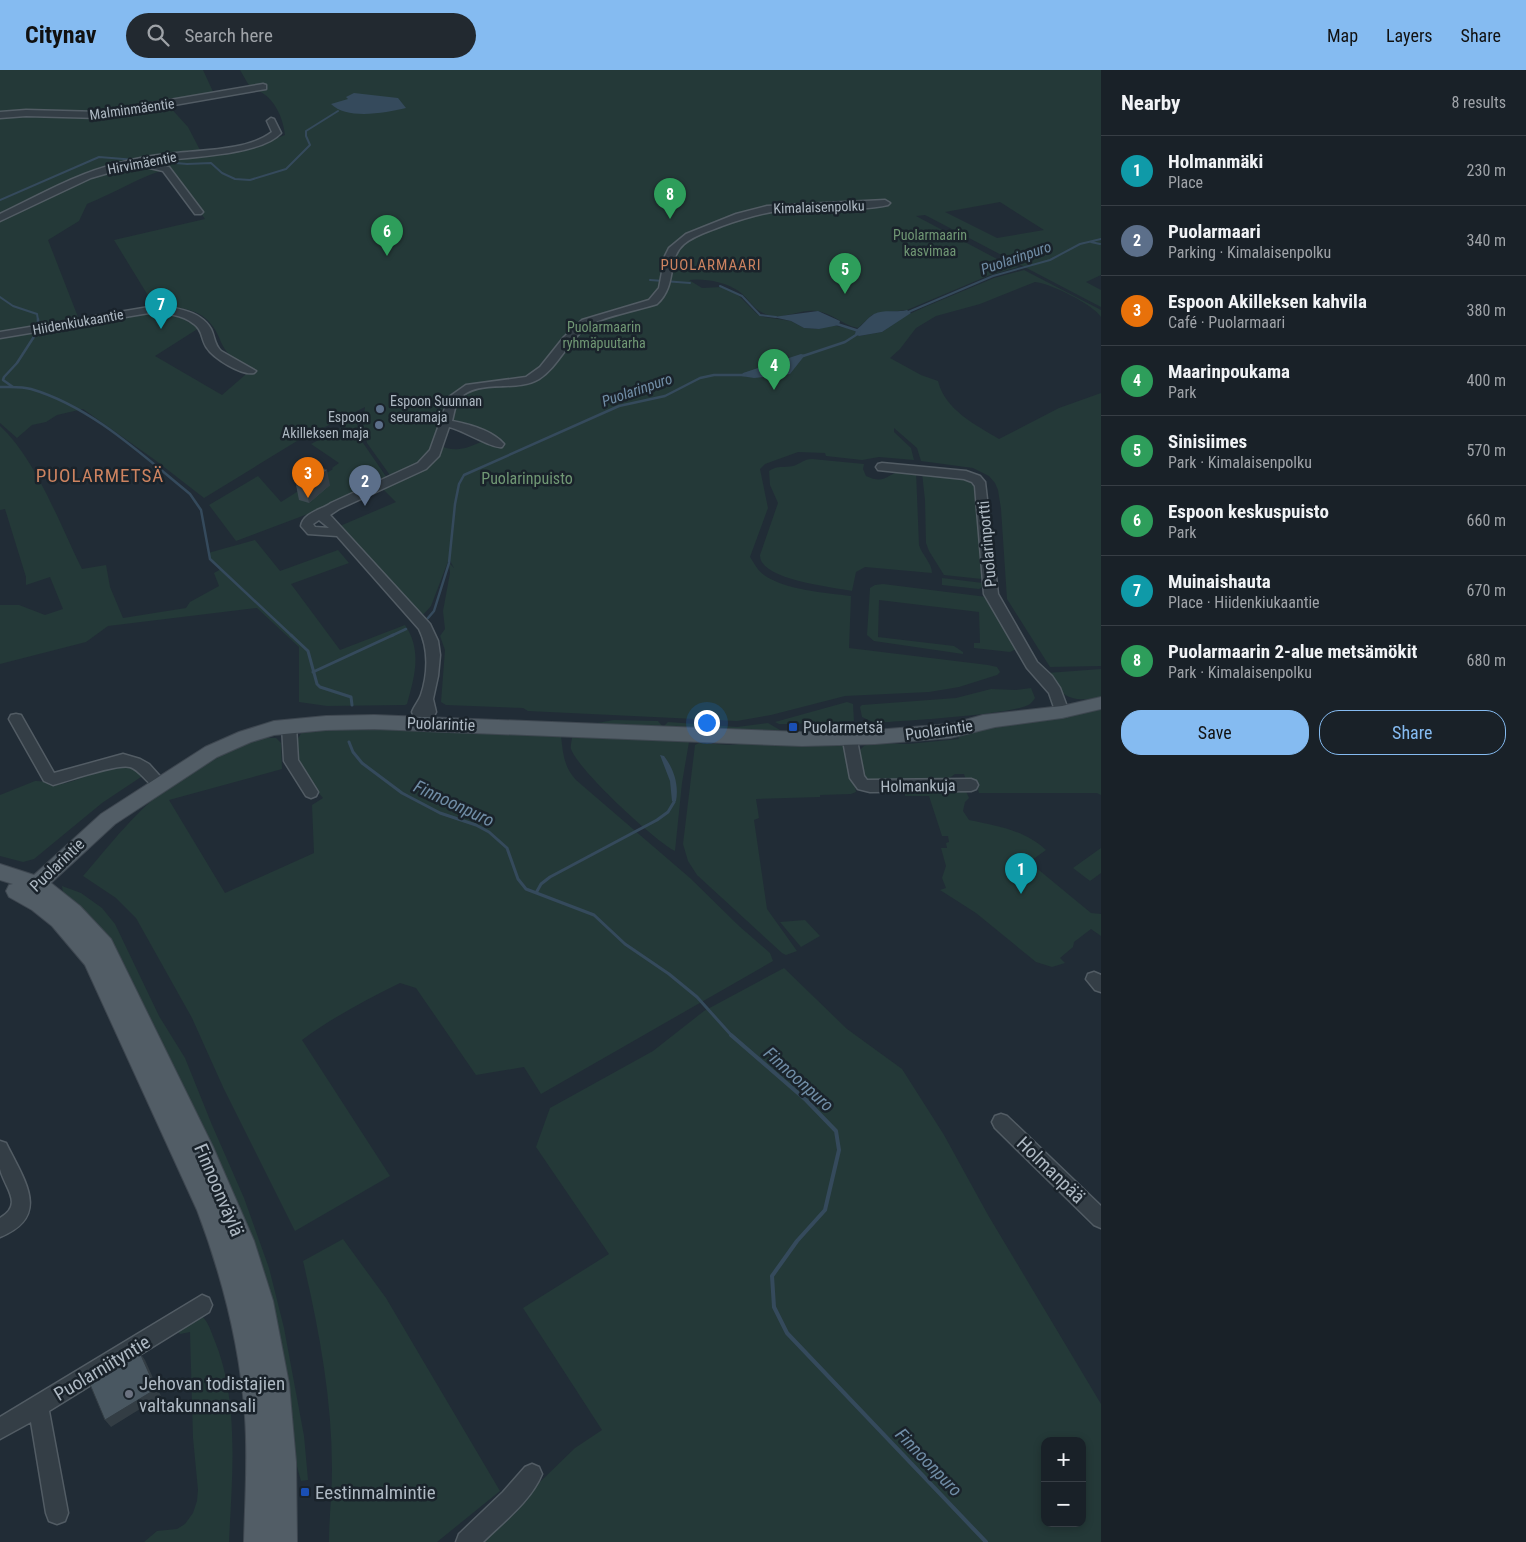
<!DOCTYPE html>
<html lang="en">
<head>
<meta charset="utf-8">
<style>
	:root { --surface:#192128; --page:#222930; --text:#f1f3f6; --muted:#9fa3a8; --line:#373e45; --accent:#85bbf1 }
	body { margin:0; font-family:"Roboto Condensed",sans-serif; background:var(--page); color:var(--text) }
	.controls { position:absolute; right:15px; bottom:15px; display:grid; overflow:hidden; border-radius:10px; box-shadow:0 2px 8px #0003 }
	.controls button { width:45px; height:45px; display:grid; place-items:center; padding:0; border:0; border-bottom:1px solid var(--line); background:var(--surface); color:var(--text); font:25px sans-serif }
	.you { position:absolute; left:706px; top:652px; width:18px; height:18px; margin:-12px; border:4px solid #fff; border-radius:50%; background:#1a73e8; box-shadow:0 0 0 8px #1a73e833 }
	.badge { display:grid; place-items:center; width:32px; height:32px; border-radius:50%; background:var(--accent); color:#fff; font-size:16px; font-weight:700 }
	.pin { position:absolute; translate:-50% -41px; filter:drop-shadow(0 1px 2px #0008) }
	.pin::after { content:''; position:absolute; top:26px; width:18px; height:15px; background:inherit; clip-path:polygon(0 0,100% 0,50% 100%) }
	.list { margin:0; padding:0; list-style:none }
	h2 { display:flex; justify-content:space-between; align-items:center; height:65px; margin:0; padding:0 20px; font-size:21px }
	h2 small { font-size:16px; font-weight:400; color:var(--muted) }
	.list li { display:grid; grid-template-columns:32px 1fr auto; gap:15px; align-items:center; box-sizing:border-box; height:70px; padding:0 20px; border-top:1px solid var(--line) }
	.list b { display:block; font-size:19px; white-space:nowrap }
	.list p { margin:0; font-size:16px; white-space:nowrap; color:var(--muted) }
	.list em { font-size:16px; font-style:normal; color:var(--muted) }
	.actions { display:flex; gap:10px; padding:15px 20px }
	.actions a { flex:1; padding:11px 0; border:1px solid var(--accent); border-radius:20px; text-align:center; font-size:18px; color:var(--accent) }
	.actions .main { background:var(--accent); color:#111 }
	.icon { flex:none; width:28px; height:28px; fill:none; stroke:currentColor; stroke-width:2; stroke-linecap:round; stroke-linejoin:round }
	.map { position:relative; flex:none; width:1101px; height:1472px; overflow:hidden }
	header { display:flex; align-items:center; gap:30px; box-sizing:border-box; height:70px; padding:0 25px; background:var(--accent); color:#111 }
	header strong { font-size:24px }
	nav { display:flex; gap:28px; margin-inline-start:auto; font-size:18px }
	.search { width:350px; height:45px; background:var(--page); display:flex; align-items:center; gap:12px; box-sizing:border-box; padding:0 18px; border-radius:28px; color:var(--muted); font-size:19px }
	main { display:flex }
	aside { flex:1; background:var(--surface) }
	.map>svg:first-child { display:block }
</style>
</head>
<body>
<header>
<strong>Citynav</strong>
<div class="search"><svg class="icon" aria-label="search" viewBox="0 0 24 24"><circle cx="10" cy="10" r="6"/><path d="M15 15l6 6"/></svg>Search here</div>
<nav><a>Map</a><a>Layers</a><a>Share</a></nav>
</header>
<main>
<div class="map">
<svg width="1101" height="1472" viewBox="0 0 1101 1472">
	<rect width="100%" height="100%" fill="#212c36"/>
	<path fill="#243938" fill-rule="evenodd" d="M0,0h203l12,26 -48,8 21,23 13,25 34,-2 6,2 44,-17c-2,-19 -13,-43 -34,-46l-11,-19h861v205l-15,7 15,8v17l-176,-92 -9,1 81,43 22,8 -29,8 -83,35 -28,3 -7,2 -14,13c-16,-3 -27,-16 -42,-17 -18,-2 -35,11 -53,2 -11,-5 -16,-17 -26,-23 -12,-8 -34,-12 -48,-10l13,8 19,-1 14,5 23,23 6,2 27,4 13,7 15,1 13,-4 24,5 -1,4 4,2 23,-4 23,-16 22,-10 67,-28 30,-8 77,40v7c-7,-12 -51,-34 -66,-35l-55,22 -44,12 -20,12 -16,21 -10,9 31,17 17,6c7,29 38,44 61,58l60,-31 42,-15v273l-51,1 -43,-68 -6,-90 -3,-19 -3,-7 -6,-7 -16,-8 -52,-7 -4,-13 -23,-20v4l17,16 3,12 -35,-3 -17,3 -36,-4 -1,-3 -27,-1 -33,12 -5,5 8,39 -18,49c4,6 8,14 14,18 21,15 62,18 87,21l-2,52 139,17 9,2 3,5 -3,3 -38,12 -30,5 -84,4 -74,19 -34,6 -209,-10 -5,-3 -77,-3 -5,-3 4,-52 -5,-14 5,-7 -2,-18 7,-38 -1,-10 5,5 -5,-9 -18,47 -9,10 -82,-90 56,-24 -15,-15 11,-9 -25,-35 -4,-20 2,-16 -68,34 -93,57 -49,-38 -72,-51 -26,6 -11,7 -14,3 -15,13 -17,-15v-84l93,-17 66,-10 15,2 25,14 -44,28 67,39 30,-26c-8,-5 -20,-10 -25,-17 -6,-7 -8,-17 -13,-24 -14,-21 -36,-21 -59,-21l-41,-67 91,-21 -35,-51c-30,8 -55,25 -83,36l-8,17 -31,19 30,77 -78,15zM1000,132l44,28 -47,8 -52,-26zM440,355l12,1 34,14c-19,8 -30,14 -50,4z
		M355,346l6,24 26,38 -50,25 -101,38 -27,-36 49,-29 23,26 52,-33 -1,-1 7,-5 -28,-19 30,-16z
		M0,356c36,33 60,99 82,143l24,-4 4,22 13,31 63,-10 4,-6 29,-16 -5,-13 7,-4 -11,-10 -2,-6 47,-13 25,31 58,-21 11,13 -58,21 49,66 65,-25c17,25 10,51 2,79l-2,1 -78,1 -28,-4v-55l-42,-39 -149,18 -22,16 -86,22v-59h19l26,10 18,-6 -13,-32 -24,8v-8l-21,-68 -5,1z
		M812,389l52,5 -1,5 3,7c19,9 21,-2 37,-6 4,0 9,1 13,1l3,74c3,10 13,18 13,28l-67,-6 -9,5 -4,19c-19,-4 -93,-11 -92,-36l18,-52 -8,-18 -1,-14c8,-6 15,-3 24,-5 7,-2 11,-7 19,-7z
		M922,403l38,3 15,7 10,94 -3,2 -38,-4 -15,-24 -3,-8 -1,-43z
		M942,508l41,5v4l-4,2 -37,-4z
		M883,514l104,13 4,2 25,50 -6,3 -36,-4v-5h6l-1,-31 -100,-12 -1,37 76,9 9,6v2l-89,-13 -7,-6 3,-47 5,-3z
		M1101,599v28c-28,6 -40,1 -54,-24z
		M1031,618l4,10c-1,2 -3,4 -5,6 -16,11 -129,17 -155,19l-13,-6 -2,-10 2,-2 94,-7 35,-9 25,1z
		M847,632l6,2 1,17 -65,3h-10l-4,-2z
		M1101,637v88l-4,-2h-118l-3,-11 -10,-2 -2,-6h-9l-13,9 -74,-1 -6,-5 -5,-24 7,-7 8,-3 36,1 51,-5 -2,-4 32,-9z
		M614,650l44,1 5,6 5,-5 69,5 31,-4 12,7 -11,2 -133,-4 -39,-5z
		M339,657l222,9c2,18 3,31 15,44l114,98 49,48 31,27 3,8 -232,133 -17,-27 -48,8 -60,-87 -16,-5c-34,17 -67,34 -98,57l88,136 -95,55 -72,-144 -31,-69 -56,-100 -20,-20 -33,-22c27,-31 54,-67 88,-91 30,-21 62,-36 96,-50l2,3h7l5,5 1,26 -113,31 56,93 89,-40 -2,-48 11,-7c-18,-22 -25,-26 -28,-55l7,-11z
		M572,667c26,0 97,-4 117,5l-7,41 -7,68c-20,-10 -97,-81 -104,-102 -1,-3 1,-8 1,-12z
		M840,671l6,6 10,45 -5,2 -31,1v2l-64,2 3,19 -5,2 13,89 30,42 -11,4 -4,-2 -85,-78 -9,-14 -5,-17 12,-99 4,-2 32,2 26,-3z
		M117,696h13l14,9 -42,28 -68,56 -11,3 -23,-6v-61l35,-14c9,-1 16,5 27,3 19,-4 36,-14 55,-18z
		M965,719l4,9 -4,4 -2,9 6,9c29,6 55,10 77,30l-14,10 2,6 57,47 10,1v22l-10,-7 -17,13 -1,5 -13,11 5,5 -13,4 -16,-5 -60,-49 -36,-23 6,-2 -4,-10 4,-12 -5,-18h6l-1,-5 3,-1 -1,-6h-6l-13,-40h-24v-6z
		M1101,778v25l-11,8 -17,-13z
		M62,816l19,7 21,15 13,16 44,92 26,42 27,67 32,73 25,70 15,60 20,108 4,44 -7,1 -9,-33 -182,-508 -14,-16 -33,-31z
		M805,850l15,16 -19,11 -21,-25z
		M784,898l63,61 55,40 42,66 44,80 113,189v138h-623l97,-94 27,-18 -79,-122 86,-54 -73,-107 14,-39 103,-57 51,-40zM1045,1371h37v82h-37z
		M343,1169l43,59 114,193 -63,51h-108c0,-24 3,-48 3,-73 0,-70 -13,-140 -29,-208z
		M202,1246c6,6 9,15 12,23 26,62 18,138 15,203h-85l13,-11 20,-2 8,-5 8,-11 4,-12 1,-11 -5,-52 -3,-106 -10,2 -3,-4z"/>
	<path fill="#354a5c" d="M354,23l44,5 8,10c-21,5 -59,12 -75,-4l17,-5 -2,-2z
		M907,240l4,3 -29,19 -23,4 -4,-2 1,-4c7,-5 11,-12 18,-16 10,-5 22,-1 33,-4z
		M818,241l22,10 -1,4 -20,4 -15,-1 -13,-7 -18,-4z
		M801,284l4,1 -15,19 -36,4 -13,-2 2,-3z
		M660,685l4,1c10,13 15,29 12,45l-2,1 -2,-1 -2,-20z"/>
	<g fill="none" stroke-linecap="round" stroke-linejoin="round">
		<path stroke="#354a5c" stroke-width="2" d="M153,91l34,3 24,-1 11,10 13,6 15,1 36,-11 24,-24 -4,-9v-5l32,-20
			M0,130l99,-43 37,3
			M1091,172l9,2
			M650,210l40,3
			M720,216l22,10 18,19 16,2
			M0,227l13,9 24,8 1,6
			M906,243l87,-37 57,-16 30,-16 21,-5"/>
		<path stroke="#354a5c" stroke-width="2.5" d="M38,249v7
			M837,254l22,7
			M803,286l42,-14 14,-9
			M0,317c10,0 21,-1 31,2 61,18 111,66 159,105l11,16 9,49 82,77
			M13,317l-10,-7 1,-3 13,-14 20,-31
			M428,548l6,-7 15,-48 6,-59 4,-20 5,-9 155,-69 46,-10 35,-18 14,-3h31
			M391,566l15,-7"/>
		<path stroke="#354a5c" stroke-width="3" d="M291,565l17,16 9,33 3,3 31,10 1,8
			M313,602l80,-37
			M349,672l4,10 9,11 40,30 38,20 36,12 13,7 18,16 11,31 8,10 68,26 31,29 44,30 28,23 35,39
			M536,823l5,-9 9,-7 107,-57 11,-8 6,-10"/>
		<path stroke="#354a5c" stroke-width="4" d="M731,965l75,65 30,31 3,19 -14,60 -28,31 -25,35 2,31 13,26 199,209"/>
		<g stroke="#525c64" stroke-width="3">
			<path id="minor" d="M263,14l3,1v4l-166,29 -74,-2 -26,2v-6l26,-2 74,2z
				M271,48l3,1 7,14c-20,23 -100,24 -132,29l20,5 34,45 -2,2h-6l-32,-43 -22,-5 -2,-2 -48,14 -91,43v-7c38,-18 75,-40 116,-50 19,-6 40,-9 60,-11 28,-3 73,-3 96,-21l-5,-11z
				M885,130l5,3 -2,2c-27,6 -56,3 -84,4 -29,0 -54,7 -82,17 -12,5 -27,9 -38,18 -18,15 -6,41 -27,60 -15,5 -59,14 -69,22 -20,14 -29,40 -49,53 -23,14 -61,-1 -80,20 -4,5 -5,15 -7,22 16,3 40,9 52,23l-2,3c-9,2 -39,-17 -53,-20l-10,29 -13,13 -87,40 -9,6 100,109 8,17 2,14 -2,21 -5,23 3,13 -8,15 -5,1 -5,-1 -6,-15c2,-6 7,-11 9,-17 7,-21 8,-46 -2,-66l-82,-93 -29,-2 -7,-8c2,-13 20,-16 30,-23l87,-40 12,-13 19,-53 17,-12 60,-8 14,-10 24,-30 18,-17 67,-20 10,-12 6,-32 4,-8 17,-14 50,-20 31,-8zM319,450l10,8 -14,-1 -2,-3z
				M149,237c20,-1 51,2 62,22 4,8 3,15 10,22l35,20 -2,2c-12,3 -41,-15 -47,-25 -6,-8 -4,-18 -13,-24 -12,-10 -29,-11 -45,-11l-149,25v-6z
				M882,393l84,8 14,5 5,6 13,112 39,68 15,14 8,12 9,24 -2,4 -5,1 -5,-1 -8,-23 -22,-25 -43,-74 -9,-108 -3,-4 -8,-3 -86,-9 -2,-3 2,-3z
				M16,644l5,1 33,58 69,-19 17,5 9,5 18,20 -2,4c-14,5 -22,-17 -35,-21 -12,-4 -62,14 -77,18l-9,-4 -35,-62 2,-4z
				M289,651l5,1 2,4 2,34 20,32 -2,4 -5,2 -5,-2 -22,-35 -2,-35 2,-4z
				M848,655l5,1 2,4 9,46 3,4 104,-1 5,2 2,4 -2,4 -5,2 -101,1 -12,-3 -8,-11 -9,-48 2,-4z
				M1094,902l7,3v17l-6,-2 -9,-11 2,-5z
				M1001,1044l6,2 94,90v22l-7,-3 -99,-97 -3,-6 3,-6z
				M0,1071l6,2c18,37 46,73 -6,94v-19c24,-14 5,-29 0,-49 0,-8 0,-20 0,-28z
				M202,1225l7,3 3,7 -3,7 -160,99 19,102 -3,8 -8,3 -8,-3 -3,-8 -15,-91 -31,17v-22z
				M532,1394l7,3 3,7c-11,27 -39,48 -59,68h-27l3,-8 44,-42 22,-25z"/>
		</g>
		<g stroke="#3e4750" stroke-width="2">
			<path id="major" d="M1101,627v12l-39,9 -67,9 -45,11 -75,6 -73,2 -428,-17 -48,1 -52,5 -23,7 -34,15 -102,67 -64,59 29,23 31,33 102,208 41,94 19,60 16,83 7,78 1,80h-53c1,-42 4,-84 1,-125 -5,-72 -23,-141 -48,-207l-112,-245 -33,-39 -20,-16 -23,-13 -3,-6 3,-6 4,-1 -13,-4v-16l34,11 67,-61 104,-67 34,-15 35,-11 52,-5 48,-1 428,17 73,-2 75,-6 33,-9 79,-9z"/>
		</g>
		<use href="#minor" fill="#343e46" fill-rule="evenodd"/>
		<use href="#major" fill="#525d66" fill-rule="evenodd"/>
	</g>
	<path fill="#3f4b53" d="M296,415h34l-21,18 -10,-3z"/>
	<path fill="#333d44" d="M327,400l3,15 -21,18 -3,-15z
		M140,1283l5,7 16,36 -50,31 -6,-7z"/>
	<path fill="#495761" stroke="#333d44" d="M317,396l10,4 -21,18 -10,-3z
		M140,1283l16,36 -51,31 -16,-38z"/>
	<g fill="#5c6f8a" stroke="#1a232b" stroke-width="2">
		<circle cx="380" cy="339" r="5"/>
		<circle cx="379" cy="355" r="5"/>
	</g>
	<g fill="#1a4fb4" stroke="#1a232b" stroke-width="2">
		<rect x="788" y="652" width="10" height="10" rx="2.5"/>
		<rect x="300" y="1417" width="10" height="10" rx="2.5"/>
	</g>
	<circle fill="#6b7280" stroke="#1a232b" stroke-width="2" cx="129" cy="1324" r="5"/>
	<g text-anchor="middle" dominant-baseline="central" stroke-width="5" stroke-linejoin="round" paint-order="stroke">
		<g font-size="14" fill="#aeb9c3" stroke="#1a232b">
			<text transform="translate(132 39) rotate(-8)">Malminmäentie</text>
			<text transform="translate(142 93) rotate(-11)">Hirvimäentie</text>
			<text transform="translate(819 137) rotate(-2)">Kimalaisenpolku</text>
			<text transform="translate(78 252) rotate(-10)">Hiidenkiukaantie</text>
		</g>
		<g font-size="14" fill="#709774" stroke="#1a232b">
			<text x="930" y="165">Puolarmaarin<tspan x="930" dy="16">kasvimaa</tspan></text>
			<text x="604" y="257">Puolarmaarin<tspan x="604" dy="16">ryhmäpuutarha</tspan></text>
		</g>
		<g font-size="14" fill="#aeb9c3" stroke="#1a232b" text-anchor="start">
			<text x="390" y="331">Espoon Suunnan<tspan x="390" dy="16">seuramaja</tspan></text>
			<text x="369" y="347" text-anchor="end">Espoon<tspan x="369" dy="16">Akilleksen maja</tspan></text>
		</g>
		<g font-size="15" font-style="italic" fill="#708da6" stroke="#1a232b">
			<text transform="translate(1016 188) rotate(-19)">Puolarinpuro</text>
			<text transform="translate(637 320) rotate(-19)">Puolarinpuro</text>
		</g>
		<g font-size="15" letter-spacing="1" fill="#cd8360" stroke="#1a232b">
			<text x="711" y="195">PUOLARMAARI</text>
		</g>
		<g font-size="16" fill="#709774" stroke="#1a232b">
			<text x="527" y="408">Puolarinpuisto</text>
		</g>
		<g font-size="16" fill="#aeb9c3" stroke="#1a232b">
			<text transform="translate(987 474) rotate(-95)">Puolarinportti</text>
			<text transform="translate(441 654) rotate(2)">Puolarintie</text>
			<text transform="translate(939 660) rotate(-8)">Puolarintie</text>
			<text transform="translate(918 716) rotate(-1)">Holmankuja</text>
			<text transform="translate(57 795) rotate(-44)">Puolarintie</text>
		</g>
		<g font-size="16" fill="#aeb9c3" stroke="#1a232b" text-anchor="start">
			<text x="803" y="657">Puolarmetsä</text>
		</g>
		<g font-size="18" font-style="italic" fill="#708da6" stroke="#1a232b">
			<text transform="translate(454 733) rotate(25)">Finnoonpuro</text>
			<text transform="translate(799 1009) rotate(42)">Finnoonpuro</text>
			<text transform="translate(929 1392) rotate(46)">Finnoonpuro</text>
		</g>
		<g font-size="19" letter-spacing="1" fill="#cd8360" stroke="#1a232b">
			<text x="100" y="405">PUOLARMETSÄ</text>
		</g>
		<g font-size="19" fill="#aeb9c3" stroke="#1a232b">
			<text transform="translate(1051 1100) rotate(44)">Holmanpää</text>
			<text transform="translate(219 1120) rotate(67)">Finnoonväylä</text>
			<text transform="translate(102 1298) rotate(-31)">Puolarniityntie</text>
		</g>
		<g font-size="19" fill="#aeb9c3" stroke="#1a232b" text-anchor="start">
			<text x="139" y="1313">Jehovan todistajien<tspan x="139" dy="22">valtakunnansali</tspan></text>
			<text x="315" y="1422">Eestinmalmintie</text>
		</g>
	</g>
</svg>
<div class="controls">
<button>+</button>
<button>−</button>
</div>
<div class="you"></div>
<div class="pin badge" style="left:1021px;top:824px;background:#0f9aa8">1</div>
<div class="pin badge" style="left:365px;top:436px;background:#5c6f8a">2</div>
<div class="pin badge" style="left:308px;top:428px;background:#e8710a">3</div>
<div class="pin badge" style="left:774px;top:320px;background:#2e9e5b">4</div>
<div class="pin badge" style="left:845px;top:224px;background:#2e9e5b">5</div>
<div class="pin badge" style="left:387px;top:186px;background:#2e9e5b">6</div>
<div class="pin badge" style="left:161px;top:259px;background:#0f9aa8">7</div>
<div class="pin badge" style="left:670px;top:149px;background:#2e9e5b">8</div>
</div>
<aside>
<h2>Nearby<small>8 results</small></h2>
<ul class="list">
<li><span class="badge" style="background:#0f9aa8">1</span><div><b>Holmanmäki</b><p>Place</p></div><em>230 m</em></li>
<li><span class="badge" style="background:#5c6f8a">2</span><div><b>Puolarmaari</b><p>Parking · Kimalaisenpolku</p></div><em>340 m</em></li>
<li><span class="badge" style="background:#e8710a">3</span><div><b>Espoon Akilleksen kahvila</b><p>Café · Puolarmaari</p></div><em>380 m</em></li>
<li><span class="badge" style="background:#2e9e5b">4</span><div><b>Maarinpoukama</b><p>Park</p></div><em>400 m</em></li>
<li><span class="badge" style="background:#2e9e5b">5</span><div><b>Sinisiimes</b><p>Park · Kimalaisenpolku</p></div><em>570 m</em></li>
<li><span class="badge" style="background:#2e9e5b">6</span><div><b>Espoon keskuspuisto</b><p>Park</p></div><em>660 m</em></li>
<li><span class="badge" style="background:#0f9aa8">7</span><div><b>Muinaishauta</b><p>Place · Hiidenkiukaantie</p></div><em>670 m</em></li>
<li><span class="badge" style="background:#2e9e5b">8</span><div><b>Puolarmaarin 2-alue metsämökit</b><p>Park · Kimalaisenpolku</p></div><em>680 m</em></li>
</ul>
<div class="actions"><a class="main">Save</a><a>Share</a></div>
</aside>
</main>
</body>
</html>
